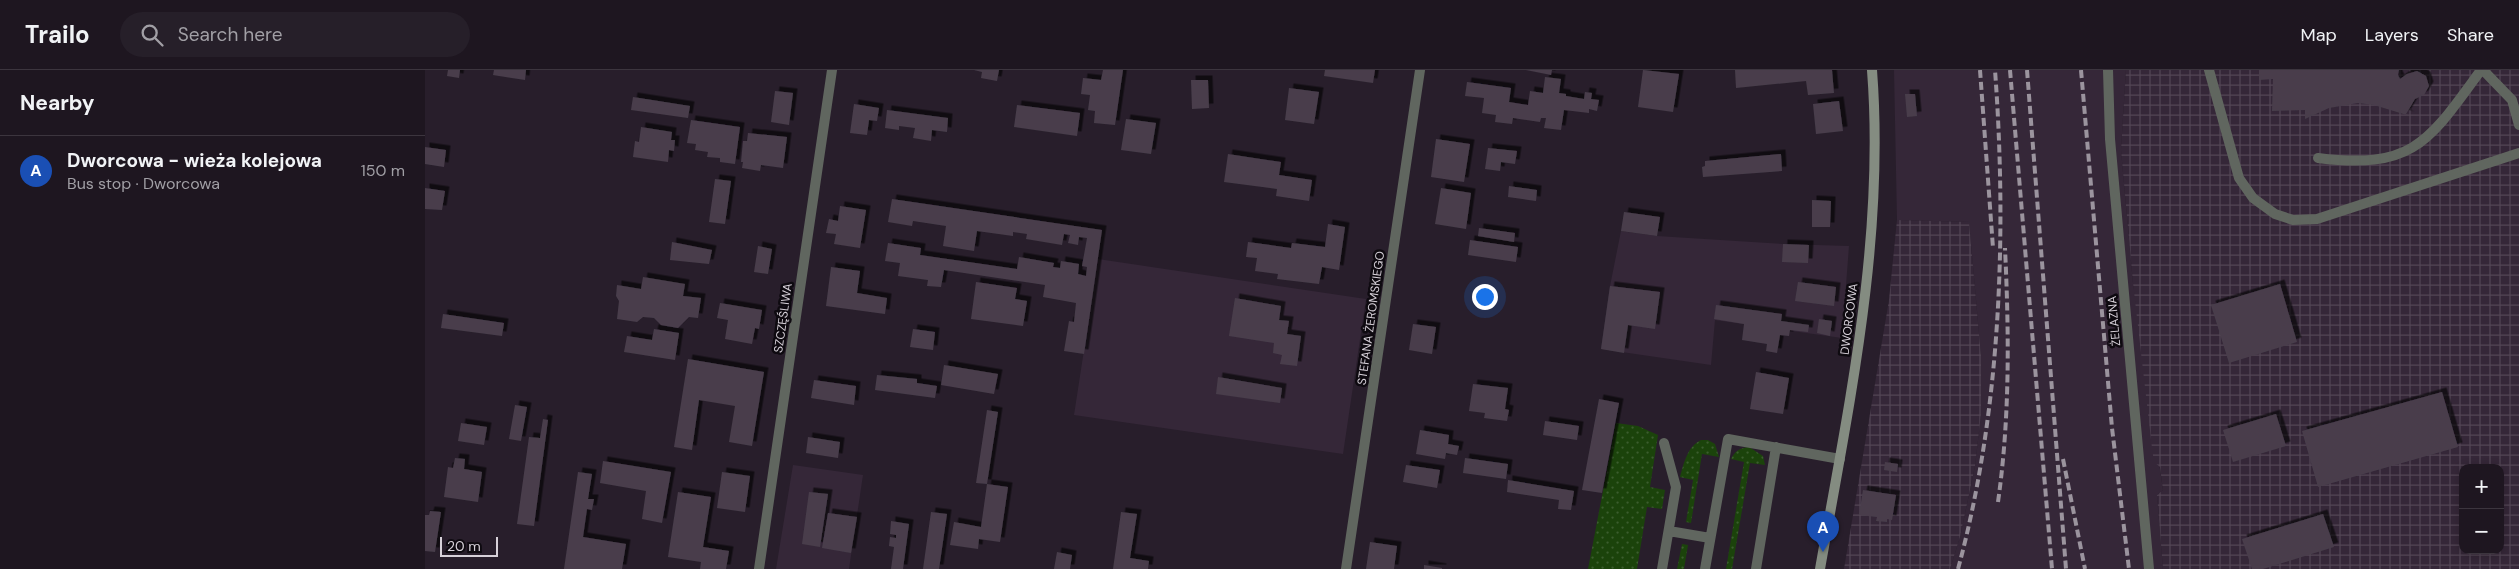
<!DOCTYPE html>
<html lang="en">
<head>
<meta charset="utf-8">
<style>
	:root { --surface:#1e1620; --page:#261f29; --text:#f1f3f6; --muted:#a19fa5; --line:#3c353e; --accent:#78d158 }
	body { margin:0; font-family:"DM Sans",sans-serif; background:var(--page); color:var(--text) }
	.controls { position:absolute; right:15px; bottom:15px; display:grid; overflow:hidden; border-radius:10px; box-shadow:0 2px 8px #0003 }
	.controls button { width:45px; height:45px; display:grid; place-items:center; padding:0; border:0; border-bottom:1px solid var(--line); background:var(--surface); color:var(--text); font:25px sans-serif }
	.scale { position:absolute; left:15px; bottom:12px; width:58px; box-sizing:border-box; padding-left:5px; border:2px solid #d7d1d9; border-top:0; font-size:14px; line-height:18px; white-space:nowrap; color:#d7d1d9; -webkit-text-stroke:4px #0e0a10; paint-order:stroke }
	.you { position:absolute; left:1059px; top:226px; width:18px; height:18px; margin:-12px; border:4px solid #fff; border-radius:50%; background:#1a73e8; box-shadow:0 0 0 8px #1a73e833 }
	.badge { display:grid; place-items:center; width:32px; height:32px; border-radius:50%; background:var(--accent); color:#fff; font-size:16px; font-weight:700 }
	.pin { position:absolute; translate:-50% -41px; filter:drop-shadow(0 1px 2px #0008) }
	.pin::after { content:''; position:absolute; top:26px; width:18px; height:15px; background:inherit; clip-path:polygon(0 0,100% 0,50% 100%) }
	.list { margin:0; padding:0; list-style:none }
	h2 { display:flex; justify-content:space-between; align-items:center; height:65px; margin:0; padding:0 20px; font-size:21px }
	h2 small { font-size:16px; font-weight:400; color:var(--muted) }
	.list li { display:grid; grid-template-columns:32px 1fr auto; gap:15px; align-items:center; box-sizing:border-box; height:70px; padding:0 20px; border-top:1px solid var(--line) }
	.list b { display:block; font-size:19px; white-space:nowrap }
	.list p { margin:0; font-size:16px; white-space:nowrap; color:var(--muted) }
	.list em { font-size:16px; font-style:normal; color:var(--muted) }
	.icon { flex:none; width:28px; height:28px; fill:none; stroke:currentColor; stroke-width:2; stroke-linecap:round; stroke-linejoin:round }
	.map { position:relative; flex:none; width:2094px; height:499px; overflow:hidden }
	header { display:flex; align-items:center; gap:30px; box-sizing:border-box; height:70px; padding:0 25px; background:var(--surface); border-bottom:1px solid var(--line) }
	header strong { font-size:24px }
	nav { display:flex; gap:28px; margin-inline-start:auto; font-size:18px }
	.search { width:350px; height:45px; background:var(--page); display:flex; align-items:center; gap:12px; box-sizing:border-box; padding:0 18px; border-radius:28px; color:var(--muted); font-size:19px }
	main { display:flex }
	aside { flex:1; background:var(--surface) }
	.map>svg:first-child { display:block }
</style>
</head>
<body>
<header>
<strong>Trailo</strong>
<div class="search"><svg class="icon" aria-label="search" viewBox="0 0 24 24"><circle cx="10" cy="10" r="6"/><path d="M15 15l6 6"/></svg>Search here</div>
<nav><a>Map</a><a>Layers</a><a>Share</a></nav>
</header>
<main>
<aside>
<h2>Nearby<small></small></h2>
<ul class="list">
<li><span class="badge" style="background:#1a4fb4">A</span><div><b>Dworcowa - wieża kolejowa</b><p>Bus stop · Dworcowa</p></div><em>150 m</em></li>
</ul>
</aside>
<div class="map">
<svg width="2094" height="499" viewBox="0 0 2094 499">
	<defs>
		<pattern id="industrial-grid" width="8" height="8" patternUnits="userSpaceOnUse" patternTransform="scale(1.25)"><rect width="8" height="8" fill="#352738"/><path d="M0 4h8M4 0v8" fill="none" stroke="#524554"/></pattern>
		<pattern id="grass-dots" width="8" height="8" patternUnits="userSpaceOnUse" patternTransform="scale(1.25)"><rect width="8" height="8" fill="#1b430b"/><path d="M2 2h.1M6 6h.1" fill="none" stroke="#3b5d2e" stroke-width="1.8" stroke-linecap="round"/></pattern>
		<filter id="shadow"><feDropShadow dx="4.5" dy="-4.5" stdDeviation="0" flood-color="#0009"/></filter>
	</defs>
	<rect width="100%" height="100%" fill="#281e2b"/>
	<path fill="#352738" d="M1469,0h232l-5,80 12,133 30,207 -6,5 6,74h-213l10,-32 15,-71 6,-52v-58l-12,-134 -72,-2z
		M1196,161l36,5 126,8 66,2 -7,92 -127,-18 -4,45 -110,-16 9,-63z
		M673,189l268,40 -23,155 -269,-39z
		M368,395l70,10 -14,94h-73z"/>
	<path fill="url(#industrial-grid)" fill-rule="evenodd" d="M1701,0h393v499h-356l-6,-74 6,-5 -3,-23 -6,-5 -2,-14 -19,-165 -12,-133zM2038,398h37v82h-37z
		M1472,150l72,2 12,134v58l-6,52 -15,71 -10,32h-106l45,-269z"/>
	<path fill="url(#grass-dots)" d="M1191,353l22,3 20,9 -8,52 15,3 -3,19 -15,-2 -10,62h-49z
		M1276,370h7l7,4 4,13 -17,-3 -11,69 -5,-1 7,-42 -13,-3c4,-14 7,-30 21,-37z
		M1324,377l14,9 2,9 -15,-2 -18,106h-6l18,-107 -13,-3c4,-8 8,-11 18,-12z
		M1257,474l6,1 -4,24h-7z"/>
	<path fill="#483e4b" filter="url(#shadow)" d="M23,0h12l-1,8 -12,-2z
		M69,0h32l-1,10 -32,-5z
		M549,0h25l-2,11 -16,-3 1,-6z
		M678,0h20l-8,55 -21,-2 1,-12 -7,-1 2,-15 -9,-1 2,-16 18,2z
		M900,0h50l-2,13 -49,-7z
		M1101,0h26l-1,5z
		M1218,0l36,4 -6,38 -35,-5z
		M1310,0h97l2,23 -26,2 -2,-14 -70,7z
		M1834,0h140l-1,5 2,4 7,-5 10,-3 9,5 3,10 -5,9 -9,4 -9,15 4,2 -36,-11 -16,-2 -29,5 -24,11v-9l-33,1 1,-32 -14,1z
		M1120,7l16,2 -2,14 7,1v2l18,3 1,-7 7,1 -1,6 8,1 -2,11 -8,-2v4l-25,-3 -3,20 -17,-2 2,-10h-5l-1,4 -27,-4 -1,6 -17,-2 1,-7 -14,-2 2,-15 -19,-2 2,-14 44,6 -2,14 19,3 2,-14 13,2z
		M766,10h17l1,28 -17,1z
		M864,18l30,4 -5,32 -29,-4z
		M350,21l18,2 -4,32 -18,-3z
		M1480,24h10l2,22 -10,1z
		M208,27l57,9 -2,12 -57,-8z
		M1414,31l4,30 -27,3 -3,-30z
		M429,34l25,4 -2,13 -8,-1 -2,15 -17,-2z
		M592,35l63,8 -3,23 -63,-9z
		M462,40l61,8 -1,14 -15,-2 -1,11 -18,-3 2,-10 -16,-2v4l-14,-2z
		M701,49l30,4 -5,31 -30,-4z
		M266,50l49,7 -5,37 -15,-2v-4l-13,-1 1,-5 -13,-2 1,-6 -9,-1z
		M216,57l31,5 -1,8h4l-1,11 -5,-1 -1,12 -35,-5 2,-16 4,1z
		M323,63l39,4 -4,31 -22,-3 -1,6 -18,-3 1,-6h-2l2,-21h4z
		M1011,69l34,5 -6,38 -33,-5z
		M0,77l21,3 -2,17 -19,-3z
		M1063,78l29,3 -2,13 -14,-2 -1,9 -15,-2z
		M803,84l53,8 -2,13 33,5 -3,21 -33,-5 1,-7 -53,-7z
		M1356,84l1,17 -79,6 -1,-10 3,-1v-5z
		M290,109l16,2 -6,43 -16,-2z
		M1084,116l28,4 -1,11 -28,-4z
		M0,118l20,3 -3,19 -17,-1z
		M1016,118l30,5 -5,36 -31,-5z
		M467,129l210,31 -18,124 -20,-3 5,-30 5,1 2,-19 -33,-6 2,-12 -101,-15 -3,17 -14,-1 1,-6 -30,-4 2,-13 -15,-2 3,-18 33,5 -1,7 97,14 2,-12 35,6 -1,4 7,1 1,-7 18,3 -1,10 8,2 1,-9 -5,-1 5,-28 -8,-1 -1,8 -10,-2 2,-8 -6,-1 -2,11 -36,-6 1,-5 -14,-2v4l-36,-5 -3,20 -31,-5 3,-20 -33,-5 -1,5 -24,-4z
		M1387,130l19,1 -1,26h-18z
		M415,136l26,4 -6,38 -26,-4 2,-10 -10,-1 3,-14 9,2z
		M1199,142l36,5 -3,19 -36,-5z
		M903,154l17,3 -6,43 -17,-3 -3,17 -42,-5 1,-5 -23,-3 2,-13 -11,-1 2,-15 43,6 1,-5 33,4z
		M1054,158l36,5 -1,9 -36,-6z
		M1045,170l48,7 -2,15 -48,-7z
		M247,172l40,8 -3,14 -39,-4z
		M1358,174l26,1 -1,18 -26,-1z
		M333,176l14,3 -4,25 -14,-2z
		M406,197l29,4 -3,22 30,5 -2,16 -59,-8z
		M218,207l42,7 -2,12 18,2 -3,20 -9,-1 -11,11 -17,-3 -7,-7 -11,-1 -6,5 -20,-3 2,-18 -3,-5 1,-11 24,4z
		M551,212l41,6 -2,11 12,2 -4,25 -52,-7z
		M1373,212l38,5 -2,19 -39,-5z
		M1855,214l17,58 -68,21 -18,-58z
		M1185,216l50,6 -5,37 -27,-4 -4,28 -23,-4z
		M810,228l46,8 -2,14 10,1 -2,13 14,2 -4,30 -17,-2 2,-9 -9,-2 1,-10 -45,-7z
		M295,233l42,7 -3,19 -4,-1 -3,16 -27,-5 3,-19 -11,-2z
		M1291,235l66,9 -1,7 28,4 -1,7 -18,-2 -1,6 -9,-1 -3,18 -11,-2 1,-7 -25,-4 2,-16 -30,-5z
		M18,244l61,9 -2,13 -61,-8z
		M1394,249l13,2 -2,15 -13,-3z
		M988,254l23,3 -4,27 -23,-4z
		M229,259l25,4 -4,27 -51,-8 3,-16 25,4z
		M488,259l22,3 -2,18 -23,-3z
		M263,289l76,13 -12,74 -23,-4 6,-36 -36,-6 -7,50 -18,-3z
		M519,295l54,9 -4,20 -53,-9z
		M1331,302l33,6 -6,36 -33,-5z
		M452,305l40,4v4l20,3 -2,12 -60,-8z
		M793,307l64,11 -2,15 -64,-9z
		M389,310l42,6 -2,19 -43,-7z
		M1048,314l35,4 -3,21 4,1 -2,11 -23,-3 1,-5 -16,-2z
		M2017,322l16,55 -140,40 -16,-56z
		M1174,329l20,4 -17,90 -20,-3z
		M90,335l12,2 -6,34 -12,-2z
		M562,340l11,2 -11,72 -11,-1z
		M1851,344l10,32 -53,16 -10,-32z
		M118,349l5,1 -14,106 -17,-2 12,-87 11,1z
		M1120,351l34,5 -2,14 -34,-5z
		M36,353l26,4 -3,18 -26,-4z
		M995,360l29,5 -1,9 11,2 -2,9 -11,-2 -1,6 -29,-5z
		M383,367l32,5 -2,16 -32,-5z
		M30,388l10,1 -1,10 18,3 -4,30 -34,-5 4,-30 5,1z
		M1040,388l43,6 -2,15 -43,-6z
		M178,391l68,11 -9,51 -20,-4 4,-28 -46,-8z
		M1460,392l13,2 -1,8 -13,-2z
		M981,395l34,5 -3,18 -34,-6z
		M153,402l14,2 -4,25h6l-2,11 -5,-1 -4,28 43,7 -4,25h-58z
		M297,402l28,4 -5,36 -28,-4z
		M1083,410l66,11 -3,19 -13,-1 1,-9 -52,-8z
		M562,414l21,3 -8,55 -21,-3 -1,10 -28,-4 4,-23 27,5z
		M1438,420l33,5 -4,25 -5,-1v3l-11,-1 1,-4 -18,-2z
		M253,422l33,5 -8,50 26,4 -3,18h-26l1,-7 -33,-5z
		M384,422l19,2 -8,53 -18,-3z
		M5,441l11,1 -6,40 -10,-1v-36h4z
		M506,442l16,2 -8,55h-16z
		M696,442l16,2 -7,44 19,3 -1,8h-35z
		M403,443l29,4 -6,36 -29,-5z
		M1898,444l11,33 -71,22h-11l-10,-30z
		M466,451l18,3 -6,45h-12l3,-22 -5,-1 1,-9 6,1v-3l-6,-1z
		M945,472l27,4 -3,23h-28z
		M632,482l15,3 -2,14h-16z
		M999,495l18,3v1h-18z"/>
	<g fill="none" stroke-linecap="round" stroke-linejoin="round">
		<path stroke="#60665f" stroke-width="10" d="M1784,0l30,108 14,20 22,16 18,6 24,-1 202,-66
			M2058,0l29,30 7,25
			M1893,88c96,12 111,-17 163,-88
			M1244,461l41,7
			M1237,499l14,-82 -12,-44
			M1280,499l23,-130 112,20
			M1331,499l20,-122"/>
		<path stroke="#60665f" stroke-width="10" d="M1683,0l2,69 39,430
			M334,499l73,-499
			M921,499l74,-499"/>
		<path stroke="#848c81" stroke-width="10" d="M1395,499c29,-165 65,-330 52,-499"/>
		<path stroke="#9b949e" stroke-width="4" stroke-dasharray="8 4" stroke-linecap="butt" d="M1555,0l13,178
			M1585,0l42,499
			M1602,0l39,499
			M1656,0l31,358 17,141
			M1638,389l22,110
			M1573,432c12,-85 11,-168 7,-254
			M1533,499c43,-158 49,-336 37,-499"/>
	</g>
	<g text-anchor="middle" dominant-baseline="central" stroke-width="5" stroke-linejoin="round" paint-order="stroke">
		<g font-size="12" fill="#d7d1d9" stroke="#0e0a10">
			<text transform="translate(358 248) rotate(-82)">SZCZĘŚLIWA</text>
			<text transform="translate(946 248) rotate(-82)">STEFANA ŻEROMSKIEGO</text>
			<text transform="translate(1424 249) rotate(-83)">DWORCOWA</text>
			<text transform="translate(1689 251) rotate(-95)">ŻELAZNA</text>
		</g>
	</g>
</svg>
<div class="controls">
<button>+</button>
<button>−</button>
</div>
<div class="scale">20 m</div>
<div class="you"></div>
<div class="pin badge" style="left:1398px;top:482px;background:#1a4fb4">A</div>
</div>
</main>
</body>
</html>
